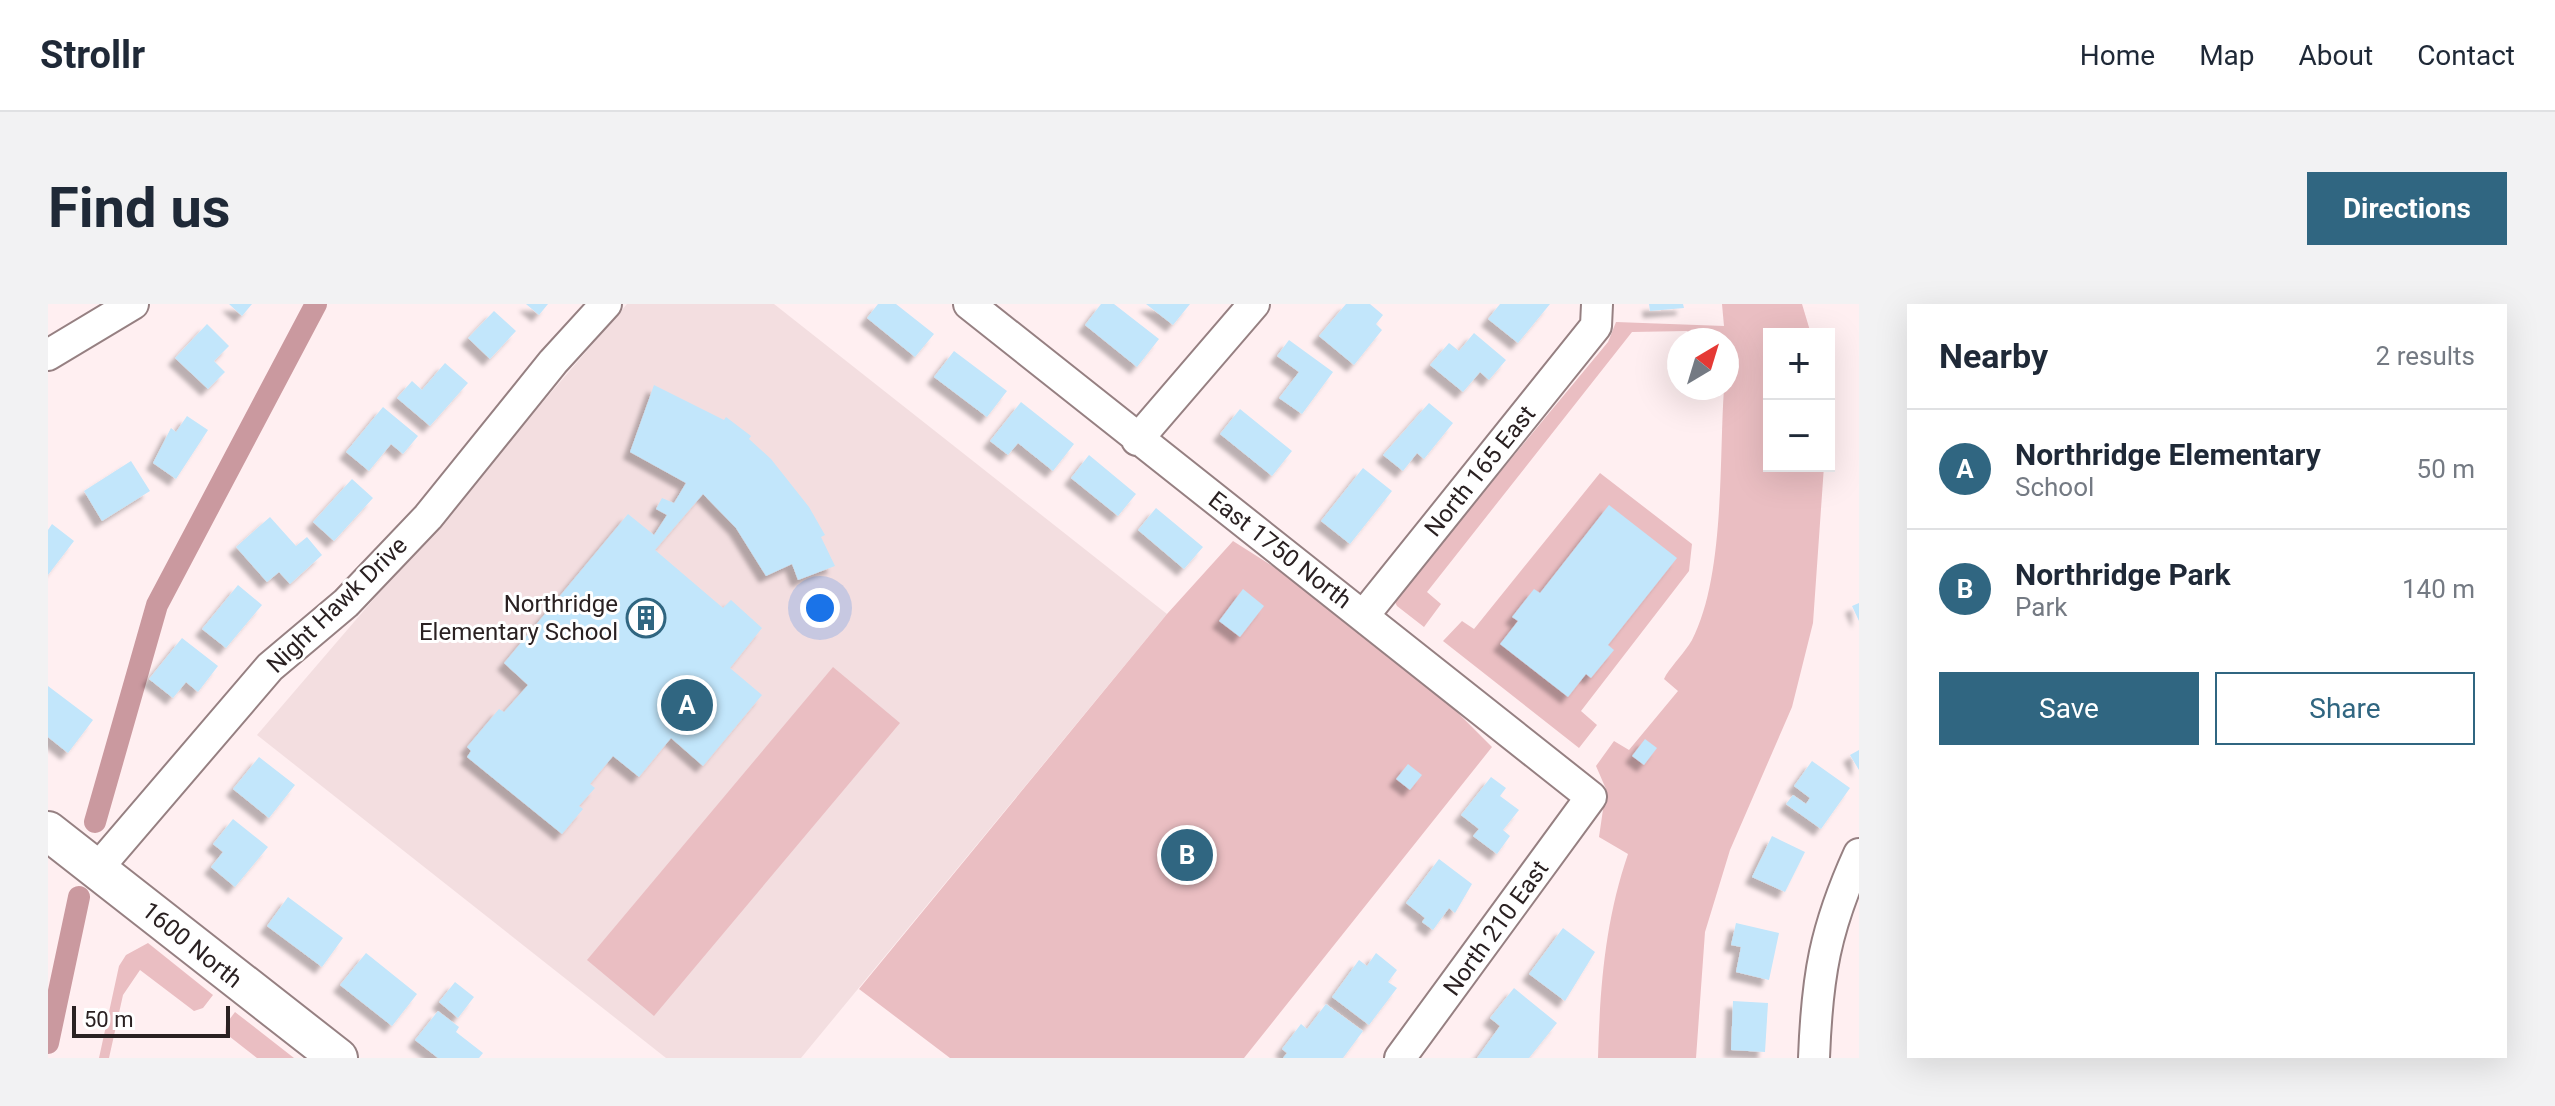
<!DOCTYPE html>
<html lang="en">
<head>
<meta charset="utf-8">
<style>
	:root { --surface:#fff; --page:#f2f2f3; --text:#1f2937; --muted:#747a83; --line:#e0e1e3; --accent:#306681 }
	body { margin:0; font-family:Roboto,sans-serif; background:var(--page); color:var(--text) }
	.controls { position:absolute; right:24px; top:24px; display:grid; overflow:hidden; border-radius:0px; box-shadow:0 8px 32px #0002 }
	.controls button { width:72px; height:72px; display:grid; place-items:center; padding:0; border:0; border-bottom:2px solid var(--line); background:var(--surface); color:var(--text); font:40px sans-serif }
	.compass { position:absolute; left:1619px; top:24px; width:72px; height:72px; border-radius:50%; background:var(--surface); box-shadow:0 8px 32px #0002; rotate:38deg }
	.scale { position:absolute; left:24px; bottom:20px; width:158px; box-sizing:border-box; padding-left:8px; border:4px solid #2a2122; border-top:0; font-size:22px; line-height:28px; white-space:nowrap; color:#2a2122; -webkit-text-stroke:6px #fff; paint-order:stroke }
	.you { position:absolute; left:772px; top:304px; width:28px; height:28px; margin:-20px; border:6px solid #fff; border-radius:50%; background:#1a73e8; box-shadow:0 0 0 12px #1a73e833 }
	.badge { display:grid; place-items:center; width:52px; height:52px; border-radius:50%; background:var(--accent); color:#fff; font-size:26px; font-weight:700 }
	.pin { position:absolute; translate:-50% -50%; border:4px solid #fff; box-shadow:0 2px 8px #0006 }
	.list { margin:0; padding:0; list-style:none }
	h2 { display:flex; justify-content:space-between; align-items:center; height:104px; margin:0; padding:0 32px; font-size:34px }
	h2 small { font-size:26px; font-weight:400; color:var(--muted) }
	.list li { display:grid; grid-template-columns:52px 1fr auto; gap:24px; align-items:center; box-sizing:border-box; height:120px; padding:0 32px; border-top:2px solid var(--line) }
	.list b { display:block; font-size:30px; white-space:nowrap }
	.list p { margin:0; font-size:26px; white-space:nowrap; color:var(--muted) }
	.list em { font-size:26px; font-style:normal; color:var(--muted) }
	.actions { display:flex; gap:16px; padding:24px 32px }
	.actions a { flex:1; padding:18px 0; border:2px solid var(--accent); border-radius:0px; text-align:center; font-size:28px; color:var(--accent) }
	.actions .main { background:var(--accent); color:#fff }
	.map { position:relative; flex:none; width:1811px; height:754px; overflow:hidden; border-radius:0px }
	header { display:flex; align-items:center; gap:48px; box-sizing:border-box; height:112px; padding:0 40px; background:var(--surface); border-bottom:2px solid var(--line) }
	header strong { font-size:38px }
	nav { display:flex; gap:44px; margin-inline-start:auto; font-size:28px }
	.intro { display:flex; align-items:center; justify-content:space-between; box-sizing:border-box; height:192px; padding:0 48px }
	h1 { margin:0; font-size:56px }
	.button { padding:20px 36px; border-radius:0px; background:var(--accent); color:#fff; font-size:28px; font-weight:700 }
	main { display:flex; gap:48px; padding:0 48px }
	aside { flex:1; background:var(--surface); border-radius:0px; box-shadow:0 8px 32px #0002 }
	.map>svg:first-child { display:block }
</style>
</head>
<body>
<header>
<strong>Strollr</strong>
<nav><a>Home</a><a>Map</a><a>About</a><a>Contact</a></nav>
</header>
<div class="intro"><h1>Find us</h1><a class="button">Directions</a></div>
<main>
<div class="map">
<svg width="1811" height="754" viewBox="0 0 1811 754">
	<defs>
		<filter id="shadow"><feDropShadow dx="-7" dy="7" stdDeviation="2" flood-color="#0004"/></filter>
	</defs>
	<rect width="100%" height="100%" fill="#ffeff1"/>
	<path fill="#f3dee0" d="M579,0h147l393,310 -366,444h-135l-409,-323z"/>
	<path fill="#eabec2" d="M1674,0h80l9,30h-42v132h55l-11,157 -21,84 -62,143 -25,82 -9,126h-98c2,-71 7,-137 30,-204l-29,-17 7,-48 -10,-23 18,-25 15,9 49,-59 -14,-12 2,-4c8,-12 19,-23 26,-35 33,-64 27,-179 32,-252h3v-48h-29l-11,-9 -55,1 -205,260 14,12 -17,23 -27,-21 -3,-6 214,-258 8,-20 108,4z
		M1552,169l92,71 -3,27 -108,140 16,14 -18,23 -136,-107 19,-20 12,8z
		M1185,237l60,38 145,114 54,54 -248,311h-294l-91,-69 308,-375z
		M785,363l67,56 -246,293 -67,-56z
		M100,639l65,52 -10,13 -9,3 -54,-41 -17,25 -14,63h-10l20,-92 7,-11z
		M187,708l59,46h-37l-32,-25 1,-9z"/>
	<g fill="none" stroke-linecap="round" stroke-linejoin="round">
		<path stroke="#ca999f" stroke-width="22" d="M47,518l62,-217 159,-301
			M0,739l31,-146"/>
	</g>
	<path fill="#c2e6fb" filter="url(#shadow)" d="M181,0h23l-10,12z
		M478,0h22l-9,11z
		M830,0h18l38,30 -19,23 -48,-39z
		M1053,0h13l45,35 -22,28 -52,-42z
		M1098,0h44l-17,21z
		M1298,0h24l13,11 -7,9 6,6 -28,35 -35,-29z
		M1452,0h50l-32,39 -30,-24z
		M1601,0h34l1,4 -34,3z
		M446,7l22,20 -26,28 -22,-21z
		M159,20l22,22 -15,15 11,11 -17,17 -33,-31z
		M1426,29l32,27 -17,20 -9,-8 -17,20 -33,-27 19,-22 10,8z
		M1241,36l44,32 -31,42 -23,-16 20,-26 -22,-16z
		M906,47l53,40 -20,26 -53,-40z
		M397,59l23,20 -38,43 -33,-28 15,-17 10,9z
		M606,81l70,35 2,-3 25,19 -2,3 22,20 38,48 16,28 -4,2 14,29 -37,14 -6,-16 -26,12 -30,-48 -33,-34 -48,56 68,58 8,-8 31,28 -32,40 32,27 -59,71 -32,-28 -32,39 -26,-21 -23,28 5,4 -16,18 4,3 -21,25 -95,-77 4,-6 -4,-4 32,-38 5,3 24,-27 -24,-22 124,-149 26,21 13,-20 -11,-6 6,-11 12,5 12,-20 -56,-31z
		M973,98l53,42 -21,27 -35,-28 -10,12 -18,-14z
		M1381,99l24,20 -29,36 -7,-6 -14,18 -20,-16z
		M335,103l35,29 -15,18 -12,-10 -22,27 -23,-19z
		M1192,105l52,42 -20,25 -52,-42z
		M139,112l21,14 -32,49 -23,-16 18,-35 5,4z
		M1041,151l47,39 -18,22 -47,-38z
		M83,157l19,30 -48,30 -18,-30z
		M1315,164l29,23 -42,53 -29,-23z
		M304,175l21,19 -39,43 -21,-19z
		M1561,201l68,53 -69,87 6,5 -23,28 -5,-4 -18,23 -68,-53 18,-23 -6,-4 22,-28 6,4z
		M1108,204l47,39 -19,22 -46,-39z
		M222,213l26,29 11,-9 15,18 -32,29 -11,-12 -12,10 -31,-35z
		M4,220l22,17 -26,34v-45z
		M190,281l24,20 -36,43 -24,-19z
		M1195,285l21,17 -24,31 -21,-16z
		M1811,299v18l-7,-15z
		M134,334l36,28 -20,26 -12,-10 -13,16 -24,-19z
		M0,382l45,34 -25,33 -20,-16z
		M1597,435l12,9 -13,17 -12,-9z
		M1811,446v20l-9,-15z
		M211,453l36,28 -26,33 -36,-29z
		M1764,457l38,27 -29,41 -35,-25 7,-9 13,9 4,-6 -16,-12z
		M1360,460l14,11 -12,15 -14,-11z
		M1443,473l15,11 -6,8 19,14 -16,20 7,6 -13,18 -24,-18 6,-7 -18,-14z
		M185,515l35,28 -33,40 -24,-20 12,-15 -10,-8z
		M1724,532l33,16 -20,40 -33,-15z
		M1391,555l33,25 -17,29 -6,-5 -16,22 -11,-8 3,-4 -19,-15z
		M240,593l55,41 -21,29 -55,-41z
		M1688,619l43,10 -10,47 -33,-8 5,-25 -10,-2z
		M1515,624l32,24 -30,49 -36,-27z
		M318,649l51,41 -25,32 -52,-41z
		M1328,649l21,17 -9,12 9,6 -28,37 -37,-28 27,-37 8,6z
		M407,678l19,15 -16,21 -19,-16z
		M1466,684l43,35 -28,35h-52l23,-32 -10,-8z
		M1685,697l35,2 -3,49 -34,-2z
		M1278,700l37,27 -20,27h-60l4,-5 -5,-4 19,-25 6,5z
		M390,707l21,16 -3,5 27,21 -4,5h-41l-23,-18z"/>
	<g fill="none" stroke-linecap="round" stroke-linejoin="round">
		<g stroke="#968082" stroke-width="34">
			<path id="minor" d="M921,0l622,493 -191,261
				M0,51l85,-51
				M1089,136l117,-136
				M1316,311l232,-289 1,-22
				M49,565l173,-202 76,-64 82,-86 125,-155 53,-58
				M1766,754c3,-82 11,-129 45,-204"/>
		</g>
		<g stroke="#968082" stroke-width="42">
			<path id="major" d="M0,527l290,227"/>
		</g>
		<use href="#minor" stroke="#fff" stroke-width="30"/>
		<use href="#major" stroke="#fff" stroke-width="38"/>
	</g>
	<defs>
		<g id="building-ring" transform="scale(2)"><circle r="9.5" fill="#fff" stroke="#306681" stroke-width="1.5"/><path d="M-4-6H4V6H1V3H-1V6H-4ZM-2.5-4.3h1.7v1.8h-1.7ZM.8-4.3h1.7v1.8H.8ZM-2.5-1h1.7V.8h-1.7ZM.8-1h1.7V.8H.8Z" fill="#306681"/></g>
	</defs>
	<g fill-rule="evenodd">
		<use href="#building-ring" x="598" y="314"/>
	</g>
	<g text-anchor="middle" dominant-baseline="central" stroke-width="6" stroke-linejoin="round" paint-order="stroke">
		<g font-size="24" fill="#2a2122" stroke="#fff">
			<text transform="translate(1432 167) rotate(-51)">North 165 East</text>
			<text transform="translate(1232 246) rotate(38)">East 1750 North</text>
			<text transform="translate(289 301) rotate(-44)">Night Hawk Drive</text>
			<text transform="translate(1448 624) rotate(-54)">North 210 East</text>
			<text transform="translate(144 641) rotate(39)">1600 North</text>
		</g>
		<g font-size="24" fill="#2a2122" stroke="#fff" text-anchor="end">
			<text x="570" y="300">Northridge<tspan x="570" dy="28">Elementary School</tspan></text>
		</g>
	</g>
</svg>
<div class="controls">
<button>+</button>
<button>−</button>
</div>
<svg class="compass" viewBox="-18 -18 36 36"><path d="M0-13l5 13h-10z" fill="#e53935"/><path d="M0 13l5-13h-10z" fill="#747a83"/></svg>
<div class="scale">50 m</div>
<div class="you"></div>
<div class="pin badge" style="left:639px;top:401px">A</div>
<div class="pin badge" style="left:1139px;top:551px">B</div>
</div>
<aside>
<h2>Nearby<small>2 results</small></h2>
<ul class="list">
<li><span class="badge">A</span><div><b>Northridge Elementary</b><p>School</p></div><em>50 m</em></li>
<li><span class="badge">B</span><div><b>Northridge Park</b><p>Park</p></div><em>140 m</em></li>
</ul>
<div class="actions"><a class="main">Save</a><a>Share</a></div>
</aside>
</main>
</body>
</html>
